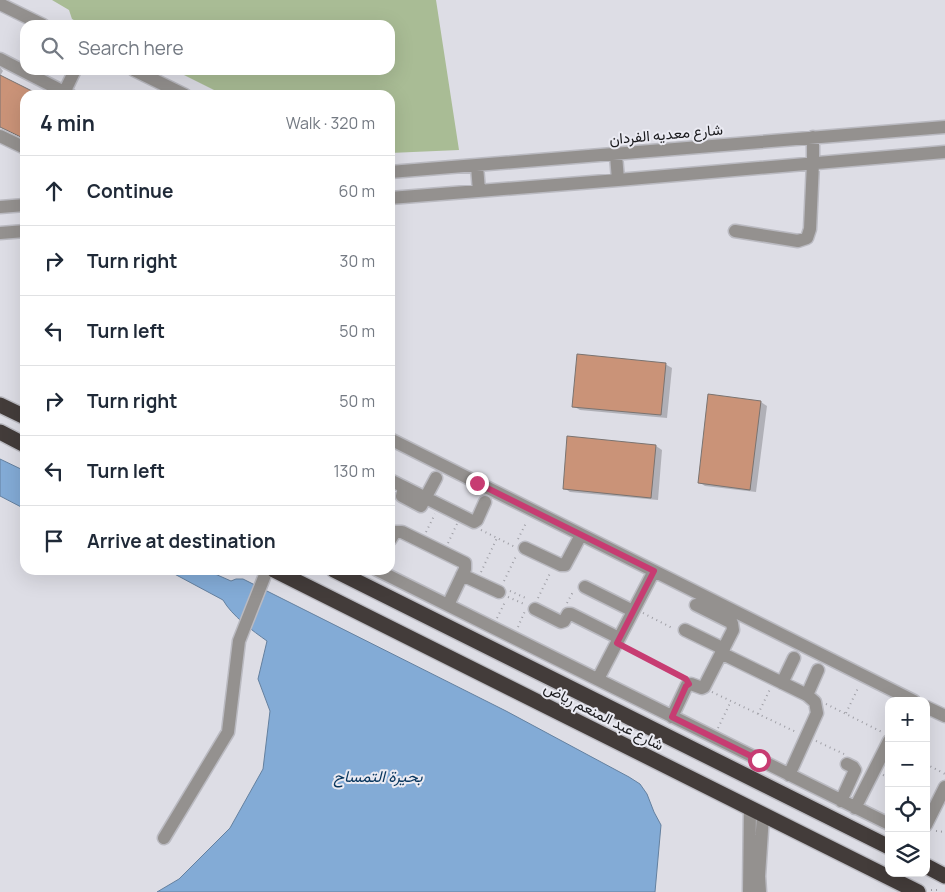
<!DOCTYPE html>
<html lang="en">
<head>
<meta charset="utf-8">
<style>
	:root { --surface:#fff; --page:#f6f6f7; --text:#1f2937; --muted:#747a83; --line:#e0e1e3 }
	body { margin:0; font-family:Manrope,Vazirmatn,sans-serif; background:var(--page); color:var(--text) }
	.controls { position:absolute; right:15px; bottom:15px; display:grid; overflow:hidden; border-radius:10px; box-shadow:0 5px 20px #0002 }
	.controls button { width:45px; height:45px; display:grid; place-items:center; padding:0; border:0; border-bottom:1px solid var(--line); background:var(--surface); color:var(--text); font:25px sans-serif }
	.stop { position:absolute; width:15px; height:15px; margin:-11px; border:4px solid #c73c72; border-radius:50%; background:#fff }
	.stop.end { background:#c73c72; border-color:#fff; box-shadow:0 1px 5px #0008 }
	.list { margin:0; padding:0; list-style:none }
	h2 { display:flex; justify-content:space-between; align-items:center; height:65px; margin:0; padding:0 20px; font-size:21px }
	h2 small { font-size:16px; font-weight:400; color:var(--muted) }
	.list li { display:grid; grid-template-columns:32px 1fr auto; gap:15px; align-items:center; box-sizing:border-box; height:70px; padding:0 20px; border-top:1px solid var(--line) }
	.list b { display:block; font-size:19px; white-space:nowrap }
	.list em { font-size:16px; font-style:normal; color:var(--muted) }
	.icon { flex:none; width:28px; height:28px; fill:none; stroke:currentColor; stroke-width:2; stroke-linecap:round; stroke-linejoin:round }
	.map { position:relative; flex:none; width:945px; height:892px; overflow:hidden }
	.search { position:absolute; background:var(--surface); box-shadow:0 5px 20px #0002; left:20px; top:20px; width:375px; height:55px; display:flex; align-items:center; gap:12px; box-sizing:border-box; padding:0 18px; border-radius:15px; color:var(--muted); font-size:19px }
	.panel { position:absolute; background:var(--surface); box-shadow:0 5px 20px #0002; left:20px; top:90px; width:375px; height:485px; border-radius:15px }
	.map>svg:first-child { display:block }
</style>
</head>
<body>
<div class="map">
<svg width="945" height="892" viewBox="0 0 945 892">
	<rect width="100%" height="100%" fill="#dddde5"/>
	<path fill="#a9bc95" d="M52,0h384l23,150 -69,3v-58h-166l-50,-25h216v-45h-307l-11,-6 -3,-9z"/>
	<path fill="#83abd6" stroke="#64809f" d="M0,459l25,12v38l-25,-13z
		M167,570h39l25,11 5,-2h7l263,132 123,66 11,7 7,10 7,18 7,13 -6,67h-498l22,-13 51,-51 33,-59 7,-58 -12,-32 9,-38c-14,-10 -35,-25 -44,-41z"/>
	<path fill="#0003" d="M0,67l3,4 -3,5 37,19h-12v44l-25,-12z
		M665,364l7,4 -5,50 -87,-8 -7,-4z
		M761,402l6,4 -11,86 -51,-6 -6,-4z
		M656,446l6,4 -4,50 -88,-8 -6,-4z"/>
	<path fill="#ca9378" stroke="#7a7370" d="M0,75l40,20h-15v44l-25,-12z
		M577,354l89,9 -5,52 -89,-8z
		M708,394l53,7 -11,89 -52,-7z
		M567,436l89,9 -5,53 -88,-9z"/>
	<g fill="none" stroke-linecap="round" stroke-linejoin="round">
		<g stroke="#babac1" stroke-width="15">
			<path id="minor" d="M0,4l43,21
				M0,59l70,36
				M134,70l51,25
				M63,95l12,-25
				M0,136l25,12
				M616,155l2,25
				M477,166l2,25
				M390,172l555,-45
				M390,198l228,-18 327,-28
				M0,207l25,-2
				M735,231l63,10 9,-3 3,-9 3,-66v-26
				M0,233l25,-2
				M390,439l524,262
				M390,480l84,42 3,-2 8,-18
				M404,487l-2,9 19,10 15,-28
				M390,540l5,-8h7l63,31v6l-17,36
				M525,548l36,17h4l16,-30
				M377,570l512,254
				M462,575l37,17
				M585,587l48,24
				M535,609l26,13 3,-1 4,-7h3l48,24
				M685,630l39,19
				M721,653l86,42 8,7 2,11 -28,62
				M598,679l56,-108
				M782,683l12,-25
				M807,695l11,-25
				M926,707l19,9
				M672,717l15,-32 4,-1 11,4 2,-1 29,-57 -1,-7 -36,-18
				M841,801l14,-31 -2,-3 -6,-3
				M855,808l34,-67
				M926,825l19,-38
				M164,838l64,-106 11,-91 28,-71
				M749,892l1,-83
				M760,892l-1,-16 4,-61"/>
		</g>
		<g stroke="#babac1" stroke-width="18">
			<path id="highway" d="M0,405l25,12
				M0,432l25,13
				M274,570l644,322
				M334,570l555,277
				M926,866l19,10"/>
		</g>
		<path stroke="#9e9ea5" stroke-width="2" stroke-dasharray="1 4" stroke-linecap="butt" d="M481,530l34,17
			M426,532l9,-18
			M518,539l8,-16
			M448,543l9,-19
			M481,572l16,-34
			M504,581l13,-27
			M510,591l18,8
			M508,597l16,7
			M538,598l13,-27
			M567,603l7,-13
			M643,613l31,16
			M497,618l8,-16
			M518,627l7,-16
			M625,647l56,29
			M712,692l84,40
			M826,704l56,28
			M846,713l12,-25
			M758,714l12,-25
			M718,728l13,-27
			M816,741l28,13
			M926,764l19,10
			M883,775l6,3
			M936,831l9,1
			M931,890h7l2,-2"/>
		<use href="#minor" stroke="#94918f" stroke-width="12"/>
		<use href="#highway" stroke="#433c3a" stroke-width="15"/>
	</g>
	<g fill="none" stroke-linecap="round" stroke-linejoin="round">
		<path stroke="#c73c72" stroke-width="6" d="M477,483l177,88 -37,72 69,36 3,5 -3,2 -14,31 87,43"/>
	</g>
	<g text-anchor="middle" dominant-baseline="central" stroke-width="4" stroke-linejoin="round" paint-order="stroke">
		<g font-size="15" fill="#1b1b1e" stroke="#eaeaf2">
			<text transform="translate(666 134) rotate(-5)">شارع معديه الفردان</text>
			<text transform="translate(604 716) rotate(27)">شارع عبد المنعم رياض</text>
		</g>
		<g font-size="16" font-style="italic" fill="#09365e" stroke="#eaeaf2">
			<text x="378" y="776">بحيرة التمساح</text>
		</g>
	</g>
</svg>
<div class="controls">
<button>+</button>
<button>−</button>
<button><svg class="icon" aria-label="locate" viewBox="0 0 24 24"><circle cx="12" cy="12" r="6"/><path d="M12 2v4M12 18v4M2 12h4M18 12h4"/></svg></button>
<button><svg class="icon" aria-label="layers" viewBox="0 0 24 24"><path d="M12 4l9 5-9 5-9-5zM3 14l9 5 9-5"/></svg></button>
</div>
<div class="stop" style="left:759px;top:760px"></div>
<div class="stop end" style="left:477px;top:483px"></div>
<div class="search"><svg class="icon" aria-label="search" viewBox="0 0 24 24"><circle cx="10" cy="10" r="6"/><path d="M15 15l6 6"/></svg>Search here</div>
<section class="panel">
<h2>4 min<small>Walk · 320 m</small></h2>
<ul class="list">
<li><svg class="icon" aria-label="ahead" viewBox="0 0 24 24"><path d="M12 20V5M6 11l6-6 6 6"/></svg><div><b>Continue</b></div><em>60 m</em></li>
<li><svg class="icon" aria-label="right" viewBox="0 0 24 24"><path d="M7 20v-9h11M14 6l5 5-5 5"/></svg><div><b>Turn right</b></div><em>30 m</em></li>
<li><svg class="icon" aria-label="left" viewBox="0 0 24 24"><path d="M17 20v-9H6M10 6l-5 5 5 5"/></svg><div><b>Turn left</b></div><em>50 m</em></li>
<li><svg class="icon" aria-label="right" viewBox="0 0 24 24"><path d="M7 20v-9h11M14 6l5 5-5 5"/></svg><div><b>Turn right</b></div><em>50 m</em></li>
<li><svg class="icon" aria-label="left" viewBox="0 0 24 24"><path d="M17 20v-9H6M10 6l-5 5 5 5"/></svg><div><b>Turn left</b></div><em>130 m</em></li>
<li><svg class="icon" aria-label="arrive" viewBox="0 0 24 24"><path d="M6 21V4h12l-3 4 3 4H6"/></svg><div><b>Arrive at destination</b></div></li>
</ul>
</section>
</div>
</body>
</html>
